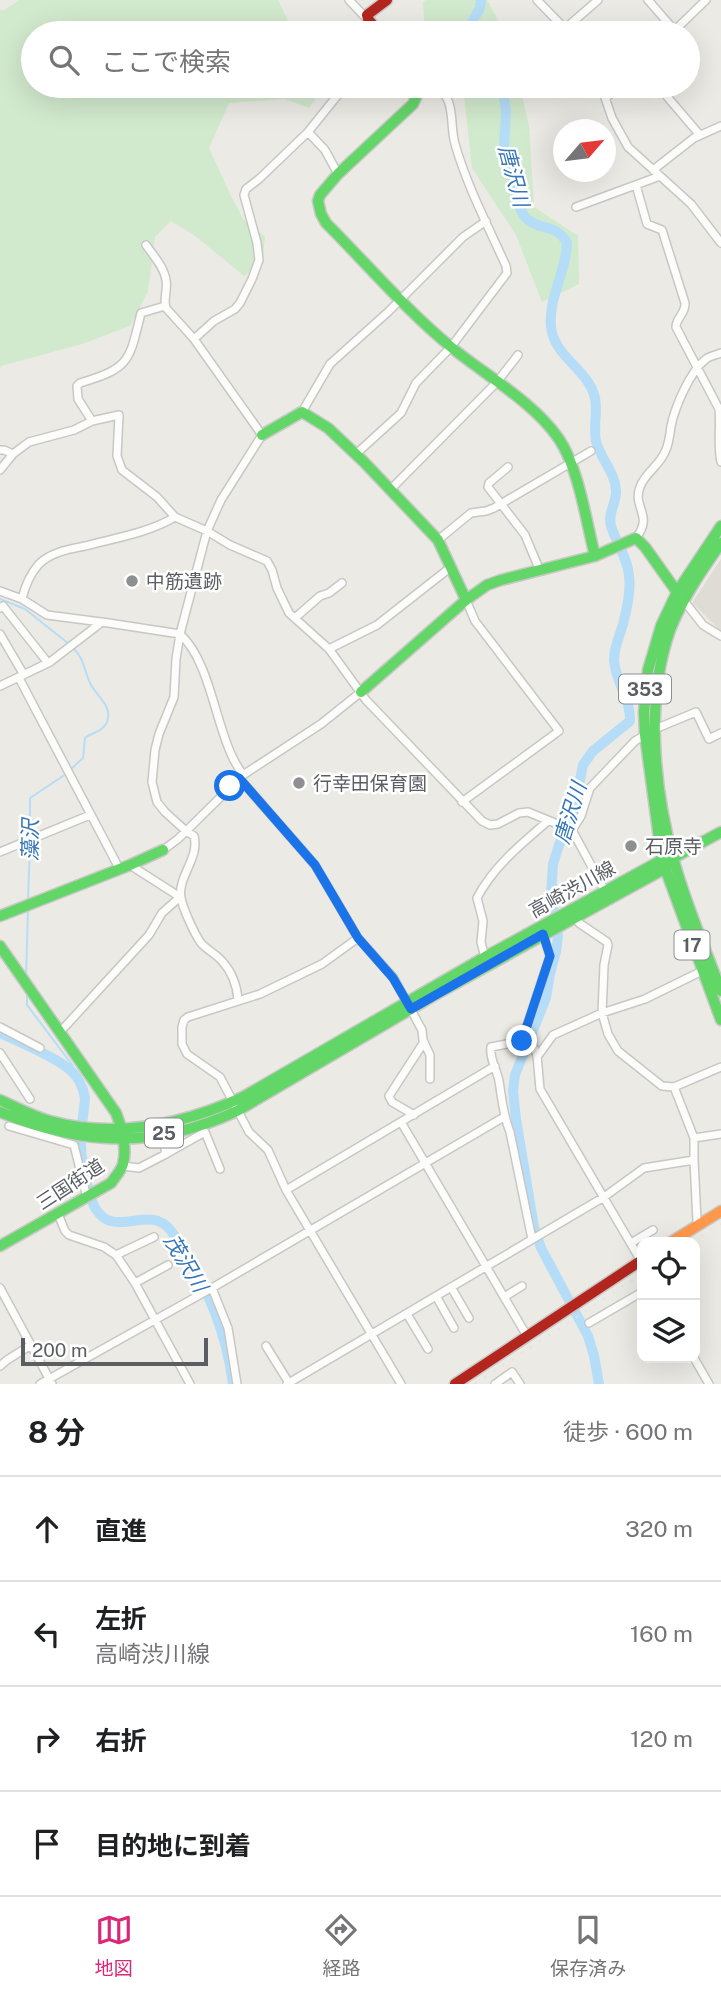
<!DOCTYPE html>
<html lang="ja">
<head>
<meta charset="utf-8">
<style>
	:root { --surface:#fff; --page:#f2f2f2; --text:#202124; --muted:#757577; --line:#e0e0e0; --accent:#db2777 }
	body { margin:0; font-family:"Public Sans","Noto Sans JP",sans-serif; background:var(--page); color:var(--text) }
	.controls { position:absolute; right:21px; bottom:21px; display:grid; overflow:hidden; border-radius:14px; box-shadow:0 7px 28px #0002 }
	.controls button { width:63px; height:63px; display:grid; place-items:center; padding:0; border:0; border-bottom:2px solid var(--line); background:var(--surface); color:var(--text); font:35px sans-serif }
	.compass { position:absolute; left:553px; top:119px; width:63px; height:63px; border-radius:50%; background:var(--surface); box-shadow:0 7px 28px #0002; rotate:62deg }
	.scale { position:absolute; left:21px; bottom:18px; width:187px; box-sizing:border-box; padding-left:7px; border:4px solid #5a5e63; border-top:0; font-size:19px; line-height:24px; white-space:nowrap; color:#5a5e63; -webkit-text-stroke:5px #fff; paint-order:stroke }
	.stop { position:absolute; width:21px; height:21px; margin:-16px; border:5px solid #1a73e8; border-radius:50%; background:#fff }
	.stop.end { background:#1a73e8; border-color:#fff; box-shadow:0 2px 7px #0008 }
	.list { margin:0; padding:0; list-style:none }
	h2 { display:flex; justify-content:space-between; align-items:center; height:91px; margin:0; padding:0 28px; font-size:30px }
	h2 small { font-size:23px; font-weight:400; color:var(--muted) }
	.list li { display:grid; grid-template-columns:46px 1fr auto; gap:21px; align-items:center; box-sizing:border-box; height:105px; padding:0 28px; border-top:2px solid var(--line) }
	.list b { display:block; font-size:26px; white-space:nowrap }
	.list p { margin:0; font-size:23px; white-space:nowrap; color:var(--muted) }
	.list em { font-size:23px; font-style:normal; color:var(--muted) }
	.icon { flex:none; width:38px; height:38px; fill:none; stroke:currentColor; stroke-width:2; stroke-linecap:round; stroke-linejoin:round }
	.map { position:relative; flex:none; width:721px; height:1384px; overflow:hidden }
	.search { position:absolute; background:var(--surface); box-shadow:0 7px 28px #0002; left:21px; right:21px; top:21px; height:77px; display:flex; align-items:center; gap:18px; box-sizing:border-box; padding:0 24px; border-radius:38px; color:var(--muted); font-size:26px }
	.sheet { height:511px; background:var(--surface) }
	nav { display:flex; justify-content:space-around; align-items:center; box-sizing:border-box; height:98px; border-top:2px solid var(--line); background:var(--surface); font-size:19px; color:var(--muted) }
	nav a { display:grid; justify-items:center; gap:4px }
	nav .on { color:var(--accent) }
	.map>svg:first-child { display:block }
</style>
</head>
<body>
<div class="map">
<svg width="721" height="1384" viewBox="0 0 721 1384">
	<rect width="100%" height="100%" fill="#ebeae4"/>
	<path fill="#dedcd4" d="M721,559v72l-29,-28z"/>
	<path fill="#d1e9cd" d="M20,0h258l14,29 10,4h-269v53h292l-16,22 -24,-9 -56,4 -20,45 22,48 12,23 22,18 -3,28 -18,11 -50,-41 -23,-14 -16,16 -7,54 -18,35 -48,18 -81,22 -1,2v-358h4z
		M426,0h61l18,33h-80l-2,-31z
		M459,86h61l9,40 5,81 44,29 1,48 -37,18 -26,-67 -44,-67 -9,-81z"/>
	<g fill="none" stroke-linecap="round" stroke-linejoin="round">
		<path stroke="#b6ddf7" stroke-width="2" d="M0,599l25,10 44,35
			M70,770l13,-12 2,-20c7,-6 18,-6 22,-16 6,-17 -11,-26 -17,-39 -6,-13 -6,-25 -17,-35
			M30,837v-39l36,-24
			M28,900l2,-57
			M26,977l2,-68
			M27,993v12l46,61 -1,5"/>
		<path stroke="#b6ddf7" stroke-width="10" d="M475,33l-3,-11 8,-14 1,-8
			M502,86l4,25 -2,36 16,61c11,27 34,11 47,35 0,27 -19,55 -16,84 3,30 38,43 44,71 3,14 -2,29 1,43 4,17 19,31 20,49 1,13 -9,23 -5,36 5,17 17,32 18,50 2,15 -2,33 -6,48 -3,11 -9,23 -9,36 1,21 17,40 16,61l-37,30 -10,14 -9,45 -15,35 -6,19 -2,31 7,41 -2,16 -6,22 -4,24 -31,77 -2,16 3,28 18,108 7,21 47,88 6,20 5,28
			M0,1033c19,9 54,23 69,36 9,7 14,18 16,29 -1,16 -5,32 -4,48 0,13 8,51 14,62 4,6 10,12 16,13 18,5 36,-8 53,3 9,6 13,17 19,26 27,44 43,82 50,134"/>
		<g stroke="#c7c7c5" stroke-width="10">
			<path id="street" d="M349,0l18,19
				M537,0l32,33
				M648,0l27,31
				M560,33l38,-33
				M672,33l34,-33
				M601,86l11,32 16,29 63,57 30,39
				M658,86l41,48
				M606,98l13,-12
				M308,132l17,18 13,24
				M653,170l41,-32 27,-12
				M636,185l11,39 15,6 23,73c1,10 -9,15 -9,24l43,82c2,17 -2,35 2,53
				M576,207l84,-31
				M146,245c7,10 18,22 20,35 2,9 -3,19 0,28l28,31 68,96 -41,65 -14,31 -27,103 -4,25 -2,38 -15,37 -4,16 -3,32 5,20 8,10 21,19 8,5c6,22 -17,41 -13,62 2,11 14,37 20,45 6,7 15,11 21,18 10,11 15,25 16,39
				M165,306l-24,7c-12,49 -11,55 -61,70l-3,3 1,13 14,22 27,-6 -2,41 5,14 35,27 18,20 32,14 23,14 37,16 5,9 5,18 12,25 40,36 37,51 116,121 8,4 8,-1 21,-11 9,-1 44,18 33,61
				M194,339l20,-18 21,-12 5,-6 12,-24 7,-19 -2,-17 -13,-48 2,-6 13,-10 49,-47 37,-46
				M302,412l28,-48 58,-52 75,-75 23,-16
				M0,450h4l9,4
				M356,454l45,-41 15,-30 35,-36 56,-74 -1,-7c-18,-40 -39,-80 -51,-122 -6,-21 2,-47 -21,-58
				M508,467l-19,16 -1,4 37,48 15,36
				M0,470l13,-16 16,-12 45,-12 18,-9
				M390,490l107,-108 21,-27
				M636,538c18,-23 -4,-30 4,-51 5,-14 19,-21 25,-35 4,-8 5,-17 6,-26 4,-19 19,-55 35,-67 4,-3 10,-4 15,-6
				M438,540l33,-27 15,-2 8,-3 97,-57
				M0,591l22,8 25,16 54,7
				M22,599c3,-13 9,-26 17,-35 12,-12 31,-15 46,-18 30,-8 63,-13 90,-29
				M684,601l19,24 18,11
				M0,608l3,-2 45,57
				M295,618l25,-22 9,-3 13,-10
				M0,634l24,41
				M329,649l48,-24 74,-58
				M19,678l101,192
				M0,686l50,-24 52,-40 78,12c29,26 35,87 52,122 3,7 7,13 11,19
				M239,778l76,87 43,73 35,39 29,53 1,10 7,15v24
				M462,802l97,-71 -84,-110 -9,-21
				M572,830l9,-14 9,-28 45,-47 20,-12 41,-17 13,27 12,-6
				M163,850l15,-11 65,-64 78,-51 40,-32
				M0,852l90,-37
				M358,938l-36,26 -62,30 -72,23 -4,3 -2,7v17l5,10 33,23 29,55 19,18 18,40 115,194
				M485,958l-4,-16 2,-21 -6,-23c16,-31 44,-54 71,-77
				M702,971l-57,28 -43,14 6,21 10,17 44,35 12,1 47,-20
				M0,1027l40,21
				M61,1031l88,-96 13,-22 18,-16 -50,-32
				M522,1041l28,-85 -7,-22
				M0,1053l30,46
				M537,1057l16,-22 49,-22 2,-48 4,-20 -1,-3 -28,-19 -4,-6
				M674,1087l20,51
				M414,1115l-22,-13 -3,-6 35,-54
				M401,1122l126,214
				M9,1126l65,19 13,53
				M166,1154l39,-22 15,37
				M694,1160l3,61
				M123,1166l16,2 27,-14 -4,-20
				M286,1190l209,-124
				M58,1214l7,17 4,4 35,12 12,8 19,28 55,101
				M532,1239l-22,-107c-7,-17 -8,-33 -11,-51 -2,-11 -10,-23 -8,-34l31,-6 11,5 4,9 3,34 101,172
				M631,1243l22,-13
				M116,1255l38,-18
				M135,1283l33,-18
				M451,1287l18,31
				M0,1288l52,96
				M212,1288l16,40 9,56
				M436,1296l18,32
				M504,1297l18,-11
				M407,1314l21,35
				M589,1323l53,-31
				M266,1346l23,37
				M694,1358l15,26
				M0,1366l7,-6 24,-15
				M40,1384l172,-96 292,-171
				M287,1384l317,-187 40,-29 50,-8v-22l27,-4
				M495,1384l17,-12 8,12"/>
		</g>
		<g stroke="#c7c8c6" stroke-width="13">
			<path id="fast" d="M418,86v7l-5,11 -75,70 -18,21 -2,6 3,13 5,9c41,41 80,87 125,124 34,28 83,55 108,92 20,30 27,82 36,117
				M262,435l40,-23 26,16 36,34 74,78 28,60
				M721,526l-44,66 -16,34 -13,44 -4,42 1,23 17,125 59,160
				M721,543c-19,27 -39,56 -51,87 -25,71 -16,160 4,231 12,44 31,87 47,130
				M361,692l105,-92 21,-15 14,-5 94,-24 41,-18 9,9 32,45
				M0,916l130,-51 33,-15
				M0,946l116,167c6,15 11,35 7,51 -2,7 -8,13 -12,19l-111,63
				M0,1100c16,7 32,16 50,21 66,18 132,4 193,-24l242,-140 177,-97 11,-2 48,-26
				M0,1112c83,34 155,37 237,-1l203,-119 224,-123 5,-6"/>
		</g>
		<g stroke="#c7c8c6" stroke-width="13">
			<path id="slow" d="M671,1242l50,-31"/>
		</g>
		<g stroke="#c7c8c6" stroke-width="13">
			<path id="jam" d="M380,33l-12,-14 -1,-4 20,-15
				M455,1384l187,-124"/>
		</g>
		<use href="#street" stroke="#fcfcfb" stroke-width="7"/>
		<use href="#fast" stroke="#63d668" stroke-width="10"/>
		<use href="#slow" stroke="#ff974d" stroke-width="10"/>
		<use href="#jam" stroke="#b3261e" stroke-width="10"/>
		<path stroke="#e2e2e1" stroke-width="2" stroke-dasharray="2 9" stroke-linecap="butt" d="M692,1242l29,-18
			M475,1384l167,-110"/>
	</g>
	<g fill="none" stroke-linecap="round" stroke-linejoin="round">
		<path stroke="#1a73e8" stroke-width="9" d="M230,786l9,-8 76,87 43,73 35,40 18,31 132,-75 7,22 -28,85"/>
	</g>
	<g fill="#8d8f90" stroke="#fff" stroke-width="2.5">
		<circle cx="132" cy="581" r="7"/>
		<circle cx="299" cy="783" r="7"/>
		<circle cx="631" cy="846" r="7"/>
	</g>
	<g text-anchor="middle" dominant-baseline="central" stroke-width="5" stroke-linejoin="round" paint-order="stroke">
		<g fill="#fff" stroke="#8c8e92" stroke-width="2">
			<rect x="619" y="674.5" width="52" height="29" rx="5"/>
			<rect x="674.5" y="930.5" width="35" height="29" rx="5"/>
			<rect x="145" y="1118.5" width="38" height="29" rx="5"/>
		</g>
		<g font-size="18" font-weight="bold" fill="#5a5e63">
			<text x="645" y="689">353</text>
			<text x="692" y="945">17</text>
			<text x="164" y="1133">25</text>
		</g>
		<g font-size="19" fill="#5a5e63" stroke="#fff" text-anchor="start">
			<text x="146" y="581">中筋遺跡</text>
			<text x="313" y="783">行幸田保育園</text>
			<text x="645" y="846">石原寺</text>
		</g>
		<g font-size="19" fill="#5a5e63" stroke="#fff">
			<text transform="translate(572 889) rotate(-29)">高崎渋川線</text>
			<text transform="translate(70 1184) rotate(-33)">三国街道</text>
		</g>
		<g font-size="21" font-style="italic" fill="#3677b8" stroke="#fff">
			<text transform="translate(514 176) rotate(75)">唐沢川</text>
			<text transform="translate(570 813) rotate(-73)">唐沢川</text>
			<text transform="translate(30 840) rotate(-89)">藻沢</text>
			<text transform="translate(186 1263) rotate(59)">茂沢川</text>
		</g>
	</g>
</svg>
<div class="controls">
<button><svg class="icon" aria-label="locate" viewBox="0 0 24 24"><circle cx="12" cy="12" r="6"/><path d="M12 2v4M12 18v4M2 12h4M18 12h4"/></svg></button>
<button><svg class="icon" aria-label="layers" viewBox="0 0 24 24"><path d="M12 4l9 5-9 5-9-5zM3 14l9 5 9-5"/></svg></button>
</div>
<svg class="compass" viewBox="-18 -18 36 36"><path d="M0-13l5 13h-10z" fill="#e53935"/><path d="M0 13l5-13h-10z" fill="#757577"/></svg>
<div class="scale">200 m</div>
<div class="stop" style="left:230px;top:786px"></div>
<div class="stop end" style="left:522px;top:1041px"></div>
<div class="search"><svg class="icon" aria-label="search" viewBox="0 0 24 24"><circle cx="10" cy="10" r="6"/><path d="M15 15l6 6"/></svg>ここで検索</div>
</div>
<section class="sheet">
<h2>8 分<small>徒歩 · 600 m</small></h2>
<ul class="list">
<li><svg class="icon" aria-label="ahead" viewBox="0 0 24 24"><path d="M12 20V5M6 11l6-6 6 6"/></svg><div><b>直進</b></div><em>320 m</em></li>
<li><svg class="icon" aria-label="left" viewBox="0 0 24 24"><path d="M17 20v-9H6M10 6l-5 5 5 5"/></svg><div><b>左折</b><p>高崎渋川線</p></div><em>160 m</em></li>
<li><svg class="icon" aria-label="right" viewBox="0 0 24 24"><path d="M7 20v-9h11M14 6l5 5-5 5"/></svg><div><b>右折</b></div><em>120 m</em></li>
<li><svg class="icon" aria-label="arrive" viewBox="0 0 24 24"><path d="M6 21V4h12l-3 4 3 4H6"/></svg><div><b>目的地に到着</b></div></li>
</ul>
</section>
<nav>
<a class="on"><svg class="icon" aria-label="map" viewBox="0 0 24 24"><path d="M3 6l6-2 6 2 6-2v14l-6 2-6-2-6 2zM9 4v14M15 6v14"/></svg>地図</a>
<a><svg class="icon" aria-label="directions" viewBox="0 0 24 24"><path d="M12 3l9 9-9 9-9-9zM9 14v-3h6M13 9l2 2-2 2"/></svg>経路</a>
<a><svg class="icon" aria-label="saved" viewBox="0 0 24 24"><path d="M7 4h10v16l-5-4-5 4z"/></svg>保存済み</a>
</nav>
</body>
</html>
